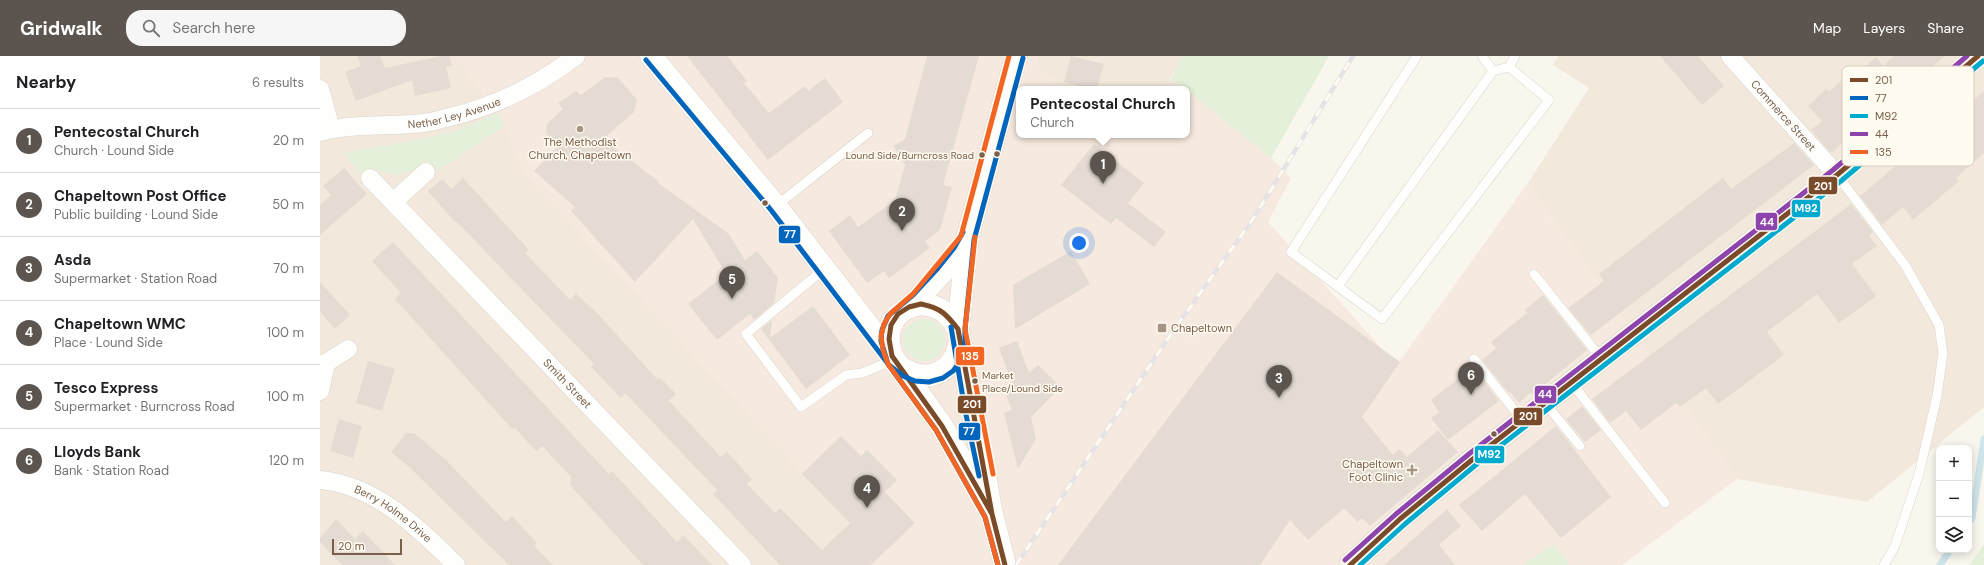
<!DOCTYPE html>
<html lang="en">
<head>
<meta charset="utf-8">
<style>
	:root { --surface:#fff; --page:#f6f6f6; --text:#202124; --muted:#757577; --line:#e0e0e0; --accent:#5c554f }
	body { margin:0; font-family:"DM Sans",sans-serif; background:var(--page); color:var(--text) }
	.controls { position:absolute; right:12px; bottom:12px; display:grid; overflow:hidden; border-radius:8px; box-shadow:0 2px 10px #0003 }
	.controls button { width:36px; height:36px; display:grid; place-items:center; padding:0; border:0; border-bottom:1px solid var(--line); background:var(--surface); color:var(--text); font:20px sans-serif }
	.scale { position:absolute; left:12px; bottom:10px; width:70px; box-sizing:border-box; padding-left:4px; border:2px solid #7a604b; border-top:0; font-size:11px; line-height:14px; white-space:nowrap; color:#7a604b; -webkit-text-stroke:3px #fffbf1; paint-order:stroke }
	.you { position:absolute; left:759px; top:187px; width:14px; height:14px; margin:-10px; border:3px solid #fff; border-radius:50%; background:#1a73e8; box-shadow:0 0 0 6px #1a73e833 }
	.badge { display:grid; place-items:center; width:26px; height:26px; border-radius:50%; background:var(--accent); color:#fff; font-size:13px; font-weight:700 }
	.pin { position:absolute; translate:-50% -33px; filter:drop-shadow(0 1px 2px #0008) }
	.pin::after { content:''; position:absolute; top:21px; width:14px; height:12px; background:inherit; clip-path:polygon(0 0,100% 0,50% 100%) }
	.popup { position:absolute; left:696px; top:30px; width:174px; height:52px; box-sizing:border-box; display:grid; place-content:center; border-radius:8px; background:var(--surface); filter:drop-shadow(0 1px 3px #0005); font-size:13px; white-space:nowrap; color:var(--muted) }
	.popup b { font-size:15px; color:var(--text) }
	.popup::after { content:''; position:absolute; left:50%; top:100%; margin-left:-8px; border:8px solid transparent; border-top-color:var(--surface) }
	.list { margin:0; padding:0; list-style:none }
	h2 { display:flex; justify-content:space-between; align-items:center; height:52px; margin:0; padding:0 16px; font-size:17px }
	h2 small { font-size:13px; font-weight:400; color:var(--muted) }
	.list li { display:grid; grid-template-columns:26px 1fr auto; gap:12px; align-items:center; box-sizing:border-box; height:64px; padding:0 16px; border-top:1px solid var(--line) }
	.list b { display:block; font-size:15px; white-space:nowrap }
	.list p { margin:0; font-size:13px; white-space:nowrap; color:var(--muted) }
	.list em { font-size:13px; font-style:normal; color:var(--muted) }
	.icon { flex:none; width:22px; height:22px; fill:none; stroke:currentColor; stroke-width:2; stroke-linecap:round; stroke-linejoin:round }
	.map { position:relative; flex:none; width:1664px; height:509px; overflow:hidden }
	header { display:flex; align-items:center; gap:24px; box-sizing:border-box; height:56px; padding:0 20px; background:var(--accent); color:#fff }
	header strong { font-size:19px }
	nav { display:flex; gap:22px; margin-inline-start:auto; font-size:14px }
	.search { width:280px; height:36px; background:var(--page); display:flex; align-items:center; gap:10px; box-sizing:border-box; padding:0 14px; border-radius:16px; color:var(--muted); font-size:15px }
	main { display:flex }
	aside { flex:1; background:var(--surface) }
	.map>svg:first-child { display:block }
</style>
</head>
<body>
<header>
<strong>Gridwalk</strong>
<div class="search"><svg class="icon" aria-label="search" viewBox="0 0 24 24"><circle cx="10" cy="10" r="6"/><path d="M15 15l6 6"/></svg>Search here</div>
<nav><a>Map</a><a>Layers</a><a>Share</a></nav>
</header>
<main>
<aside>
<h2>Nearby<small>6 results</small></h2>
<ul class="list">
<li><span class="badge">1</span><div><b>Pentecostal Church</b><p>Church · Lound Side</p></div><em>20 m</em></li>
<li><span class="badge">2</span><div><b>Chapeltown Post Office</b><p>Public building · Lound Side</p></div><em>50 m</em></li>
<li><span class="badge">3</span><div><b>Asda</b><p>Supermarket · Station Road</p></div><em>70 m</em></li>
<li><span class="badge">4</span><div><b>Chapeltown WMC</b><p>Place · Lound Side</p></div><em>100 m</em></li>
<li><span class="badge">5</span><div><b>Tesco Express</b><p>Supermarket · Burncross Road</p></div><em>100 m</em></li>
<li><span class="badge">6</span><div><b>Lloyds Bank</b><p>Bank · Station Road</p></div><em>120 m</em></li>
</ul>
</aside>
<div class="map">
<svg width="1664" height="509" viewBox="0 0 1664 509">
	<rect width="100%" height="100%" fill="#f9f6ee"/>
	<path fill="#f2e9dc" d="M0,0h135l43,57 29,63 323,347 -10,42h-520z
		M717,0h146l-19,33h-99l-26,-20z
		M1238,0h426v351l-117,95 -130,-23 -209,-296 61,-95 -36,-23z"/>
	<path fill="#f6e9df" d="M135,0h582l2,13 26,20h-46v46h106l5,4 3,-4h54v-45l84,68 20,20 -23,44 116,129 15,11 129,-179 209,296 -115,86h-782l-15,-18 24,-24 -322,-347 -29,-63z
		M851,22l15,11h-22z"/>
	<path fill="#e4f0d9" d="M863,0h146l-58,102 -100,-80z
		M178,57l6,13 -66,44 -12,-10 -15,11 -16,3 -16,-3 -17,5 -18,-23 61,-11 49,-10z
		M583 284a21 21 0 1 1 42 0a21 21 0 1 1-42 0Z
		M1233,488l17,21h-47l4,-3z
		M1664,488v21h-15z"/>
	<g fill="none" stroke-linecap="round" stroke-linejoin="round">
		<path stroke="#cfe5ea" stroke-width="7" d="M1649,466l3,-4 12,-79
			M1620,509l10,-15"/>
	</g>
	<path fill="#e4dcd3" d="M37,0h23l5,12 56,-12h8l3,9 -6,2 5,21 -36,8 -3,-16 -56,21 -11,-29 16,-6z
		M367,0h40l20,25 -3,2 25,30 36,-27 3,5 17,-13 18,24 -75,58z
		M607,0h52l-36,129 9,2 -12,43 -15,11 5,7 -41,30 -5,-7 -17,12 -38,-52 21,-16 8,12 37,-27 10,-35 -12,-19 12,-7z
		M751,0l33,8 -7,25h-7l-26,-7z
		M1340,0h38l26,30 -22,19z
		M1574,0h51l-30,25 -5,-6 -39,36 3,3 -40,37 -4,1 -19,-22 11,-9 -14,-15 18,-17 3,3 13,-12 4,5 30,-28 7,9z
		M285,21l13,1 19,22 -3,12 -31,27 55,42 -1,1 72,52 16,26 12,-9 21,27 -4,25 -20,17 -4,-6 -33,26 -29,-36 38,-30 -33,-55 -58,63 -64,-71 4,-4 -41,-36 23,-23 -11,-15 1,-9 16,-15 -5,-6 18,-12 5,4z
		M1664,35v62l-28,25 3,3 -46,39 -10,-13 -21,18 -22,-29z
		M1474,87l20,22 -223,170 -23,-27 36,-27 -5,-7 124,-96 8,11z
		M774,88l50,39 -16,20 38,29 -12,15 -38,-29 -5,6 -50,-39z
		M24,112l23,26 -47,41v-30l11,-10 -8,-9z
		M143,122l66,72 -4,3 45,47 6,-6 21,19 60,66 2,-2 17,17 -7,7 52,56 6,-5 25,27 -5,5 28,29 5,-5 42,42 28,-27 -48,-49 39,-38 20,20 6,-6 30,30 -12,12 30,31 -44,42h-91l-67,-71 4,-4 -92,-97 -4,5 -30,-31 3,-3 -138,-143 -1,1 -27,-31 14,-12 9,10z
		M1531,148l22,28 -4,4 8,10 -25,18 24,32 -37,27 -22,-29 -50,38 17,23 -66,49 -12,-16 -26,19 -4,-4 -35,27 -15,-19 -16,12 -18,-24z
		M73,186l216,232 3,-3 65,71 6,-7 29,30h-69l-73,-80 1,-8 -29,-31 -6,5 -22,-24 -2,2 -117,-130 6,-6 -29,-32z
		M751,195l19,33 -75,45 -2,-44z
		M957,216l123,90 -38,55 31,38 6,-6 8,8 31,-27 20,22 -88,74 -8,-8 -5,4 -13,-14 -36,32 -18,-20 -30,45h-202z
		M0,226l30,33 -15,14 -15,-17z
		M1223,239l44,55 -55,45 -2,-2 -11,10 -9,-11 -1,1 -27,-33 14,-12 -5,-6 36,-29 -2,-3z
		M493,250l37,49 -44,34 -45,-60 11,-9 -2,18z
		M697,285l12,32 9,-8 23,22 -30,30 5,22 -18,30 -14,-56 8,-3 -8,-21 9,-4 -14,-37z
		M48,305l27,8 -13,42 -26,-8z
		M1153,311l26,34 -51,39 -17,-22 8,-6 -8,-12z
		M1262,350l19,24 -16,12 -19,-23z
		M19,363l23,7 -9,32 -23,-7z
		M1236,370l55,71 -50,41 -36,-44 -43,37 -23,-26z
		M86,377h8l32,27 60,62 6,-6 25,27 -3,3 19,19h-44l-101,-99 -17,-14z
		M1127,453l14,17 -22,19 16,20h-71z
		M16,463l19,20 8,-8 32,34h-53l-22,-23v-4z"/>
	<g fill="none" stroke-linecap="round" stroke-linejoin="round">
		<g stroke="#d9d3cc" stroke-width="10">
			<path id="service" d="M1097,0l-126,196 91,67 167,-219 -40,-33
				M1162,0l11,15
				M1517,119l68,90 34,60 4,28 -6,43 -18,78 -24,72 -11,19
				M456,150l92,-73
				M504,213l-78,65 55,73 45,-32 16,-2 32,-13
				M1214,218l67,84
				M1018,230l155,-215 16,-4 6,-11
				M1154,303l49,62
				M1251,326l94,121
				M1225,347l35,43"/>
		</g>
		<g stroke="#d9d3cc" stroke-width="19">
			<g id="minor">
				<path id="s1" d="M1410,0l107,119"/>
				<path d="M0,33l11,40"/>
				<path id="s2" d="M0,76c34,-9 69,-5 103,-9 9,-1 19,-4 27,-6 47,-11 88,-32 126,-61"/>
				<path id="s3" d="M50,122l372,387"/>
				<path d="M73,146l33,-30"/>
				<path d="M0,308l6,-1 22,-14"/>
				<path d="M0,335l6,-28"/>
				<path id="s4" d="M0,424c56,5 98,48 136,85"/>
			</g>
		</g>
		<g stroke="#d9d3cc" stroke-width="23">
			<path id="tertiary" d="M590,251l40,-43 16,-23
				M638,273l9,-90 49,-183"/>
		</g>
		<g stroke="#dad3cc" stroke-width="23">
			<path id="secondary" d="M331,0l125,150 116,150
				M579,310c28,19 55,8 61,-25
				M672,458l-50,-88 -50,-70c-18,-47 41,-74 66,-27l34,185 13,51"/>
		</g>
		<g stroke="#dad3ca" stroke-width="23">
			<path id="primary" d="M1030,509l50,-46 73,-60 364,-284 141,-119"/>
		</g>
		<use href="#service" stroke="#fefefc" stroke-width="9"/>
		<use href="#minor" stroke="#fefefc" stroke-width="18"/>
		<use href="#tertiary" stroke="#fefefc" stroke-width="22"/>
		<use href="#secondary" stroke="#fefefc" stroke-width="22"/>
		<use href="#primary" stroke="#f3f0e7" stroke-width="22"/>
		<g stroke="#e6e3e6" stroke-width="4.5">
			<path id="rail" d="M696,509l155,-231 82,-115 100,-163"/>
		</g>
		<use href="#rail" stroke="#fffbf1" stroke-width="3" stroke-dasharray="9" stroke-linecap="butt"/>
		<g stroke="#fffbf1" stroke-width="8">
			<path id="bus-1" d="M601,248c20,4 25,10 37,25l34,185 -50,-88 -50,-70 -3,-17 2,-14 7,-11 11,-7z
				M672,458l13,51
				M1030,509l50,-46 73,-60 364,-284 141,-119"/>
		</g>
		<g stroke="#fffbf1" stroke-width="8">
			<path id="bus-2" d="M326,4l125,150 118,155 14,11 12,5 14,1 14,-4 10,-7 9,-12 3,-15v-15l9,-89 49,-182
				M643,176l-9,16 -16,20 -25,27 -25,21 -6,14 -1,11 7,23 48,66 49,87 13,48
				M631,271l14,83 14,66"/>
		</g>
		<g stroke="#fffbf1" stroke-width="8">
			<path id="bus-3" d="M1040,509l45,-41 72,-60 364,-283 142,-120"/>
		</g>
		<g stroke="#fffbf1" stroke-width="8">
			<path id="bus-4" d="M1025,504l51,-46 73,-60 364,-284 134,-114"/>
		</g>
		<g stroke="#fffbf1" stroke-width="8">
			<path id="bus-5" d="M655,181l-10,92 28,145
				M678,509l-13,-48 -49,-87 -48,-66 -5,-14 -2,-14 3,-12 6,-10 23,-20 48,-58 48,-180"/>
		</g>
		<use href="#bus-1" stroke="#7a4b2a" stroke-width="5"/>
		<use href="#bus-2" stroke="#0065bd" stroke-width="5"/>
		<use href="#bus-3" stroke="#00a9ce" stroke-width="5"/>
		<use href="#bus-4" stroke="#8e44ad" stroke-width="5"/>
		<use href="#bus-5" stroke="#f26522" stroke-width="5"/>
	</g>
	<g fill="#a69484" stroke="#fffbf1" stroke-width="1.5">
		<circle cx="260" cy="73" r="4"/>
		<rect x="837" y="267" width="10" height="10" rx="2"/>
		<path d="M1090 408h4v4h4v4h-4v4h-4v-4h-4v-4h4z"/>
	</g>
	<g fill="#7a604b" stroke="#fffbf1" stroke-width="1.5">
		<circle cx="677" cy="98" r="3.5"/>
		<circle cx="662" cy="99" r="3.5"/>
		<circle cx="445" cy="147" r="3.5"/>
		<circle cx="655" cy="325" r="3.5"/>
		<circle cx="1174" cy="378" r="3.5"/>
	</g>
	<g text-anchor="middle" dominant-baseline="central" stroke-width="3" stroke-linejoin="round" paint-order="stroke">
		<g font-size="10" fill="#7a604b" stroke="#fffbf1" text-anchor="end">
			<text x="654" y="99">Lound Side/Burncross Road</text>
			<text x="662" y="319" text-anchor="start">Market<tspan x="662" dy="13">Place/Lound Side</tspan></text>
		</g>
		<g font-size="11" fill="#7a604b" stroke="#fffbf1">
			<text stroke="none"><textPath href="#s2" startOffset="136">Nether Ley Avenue</textPath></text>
			<text stroke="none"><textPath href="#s1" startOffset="80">Commerce Street</textPath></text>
			<text stroke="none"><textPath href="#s3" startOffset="285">Smith Street</textPath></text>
			<text stroke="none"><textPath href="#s4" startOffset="82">Berry Holme Drive</textPath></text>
		</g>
		<g font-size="11" fill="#7a604b" stroke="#fffbf1">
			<text x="260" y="86">The Methodist<tspan x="260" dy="13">Church, Chapeltown</tspan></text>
			<text x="851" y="272" text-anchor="start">Chapeltown</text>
			<text x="1083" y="408" text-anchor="end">Chapeltown<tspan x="1083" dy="13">Foot Clinic</tspan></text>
		</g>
	</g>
	<rect x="1522" y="10" width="132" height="100" rx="6" fill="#fffbf1" stroke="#d7ccbf" stroke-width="1"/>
	<rect x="1530" y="22" width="18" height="4" fill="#7a4b2a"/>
	<rect x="1530" y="40" width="18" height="4" fill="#0065bd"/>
	<rect x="1530" y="58" width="18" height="4" fill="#00a9ce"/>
	<rect x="1530" y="76" width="18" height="4" fill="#8e44ad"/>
	<rect x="1530" y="94" width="18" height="4" fill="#f26522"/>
	<g font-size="11" fill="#7a604b">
		<text x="1555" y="28">201</text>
		<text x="1555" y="46">77</text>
		<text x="1555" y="64">M92</text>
		<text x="1555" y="82">44</text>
		<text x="1555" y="100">135</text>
	</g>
	<g stroke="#fffbf1" stroke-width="1.5">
		<rect x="1488" y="120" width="30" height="19" rx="4" fill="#7a4b2a"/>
		<rect x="1471" y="143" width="30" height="19" rx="4" fill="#00a9ce"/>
		<rect x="1435" y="156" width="23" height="19" rx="4" fill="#8e44ad"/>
		<rect x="458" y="169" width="23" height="19" rx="4" fill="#0065bd"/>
		<rect x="635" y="290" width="30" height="20" rx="4" fill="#f26522"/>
		<rect x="1214" y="329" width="23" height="19" rx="4" fill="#8e44ad"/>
		<rect x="637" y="339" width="30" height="19" rx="4" fill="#7a4b2a"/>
		<rect x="1193" y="351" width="30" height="19" rx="4" fill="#7a4b2a"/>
		<rect x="638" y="366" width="23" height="19" rx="4" fill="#0065bd"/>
		<rect x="1154" y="389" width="31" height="19" rx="4" fill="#00a9ce"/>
	</g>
	<g font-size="11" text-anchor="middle" font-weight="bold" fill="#fff">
		<text x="1503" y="134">201</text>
		<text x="1486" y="156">M92</text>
		<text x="1447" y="170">44</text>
		<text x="470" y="182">77</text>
		<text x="650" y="304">135</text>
		<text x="1225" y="342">44</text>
		<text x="652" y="352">201</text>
		<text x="1208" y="364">201</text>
		<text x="649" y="379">77</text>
		<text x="1169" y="402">M92</text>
	</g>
</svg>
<div class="controls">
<button>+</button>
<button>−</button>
<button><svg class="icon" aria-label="layers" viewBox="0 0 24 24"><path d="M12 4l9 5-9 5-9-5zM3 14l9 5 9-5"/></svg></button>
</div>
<div class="scale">20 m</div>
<div class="you"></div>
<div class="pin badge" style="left:783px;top:128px">1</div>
<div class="popup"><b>Pentecostal Church</b>Church</div>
<div class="pin badge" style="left:582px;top:175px">2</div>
<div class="pin badge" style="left:959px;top:342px">3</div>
<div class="pin badge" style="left:547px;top:452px">4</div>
<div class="pin badge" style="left:412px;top:243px">5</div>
<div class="pin badge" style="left:1151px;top:339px">6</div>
</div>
</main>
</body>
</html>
